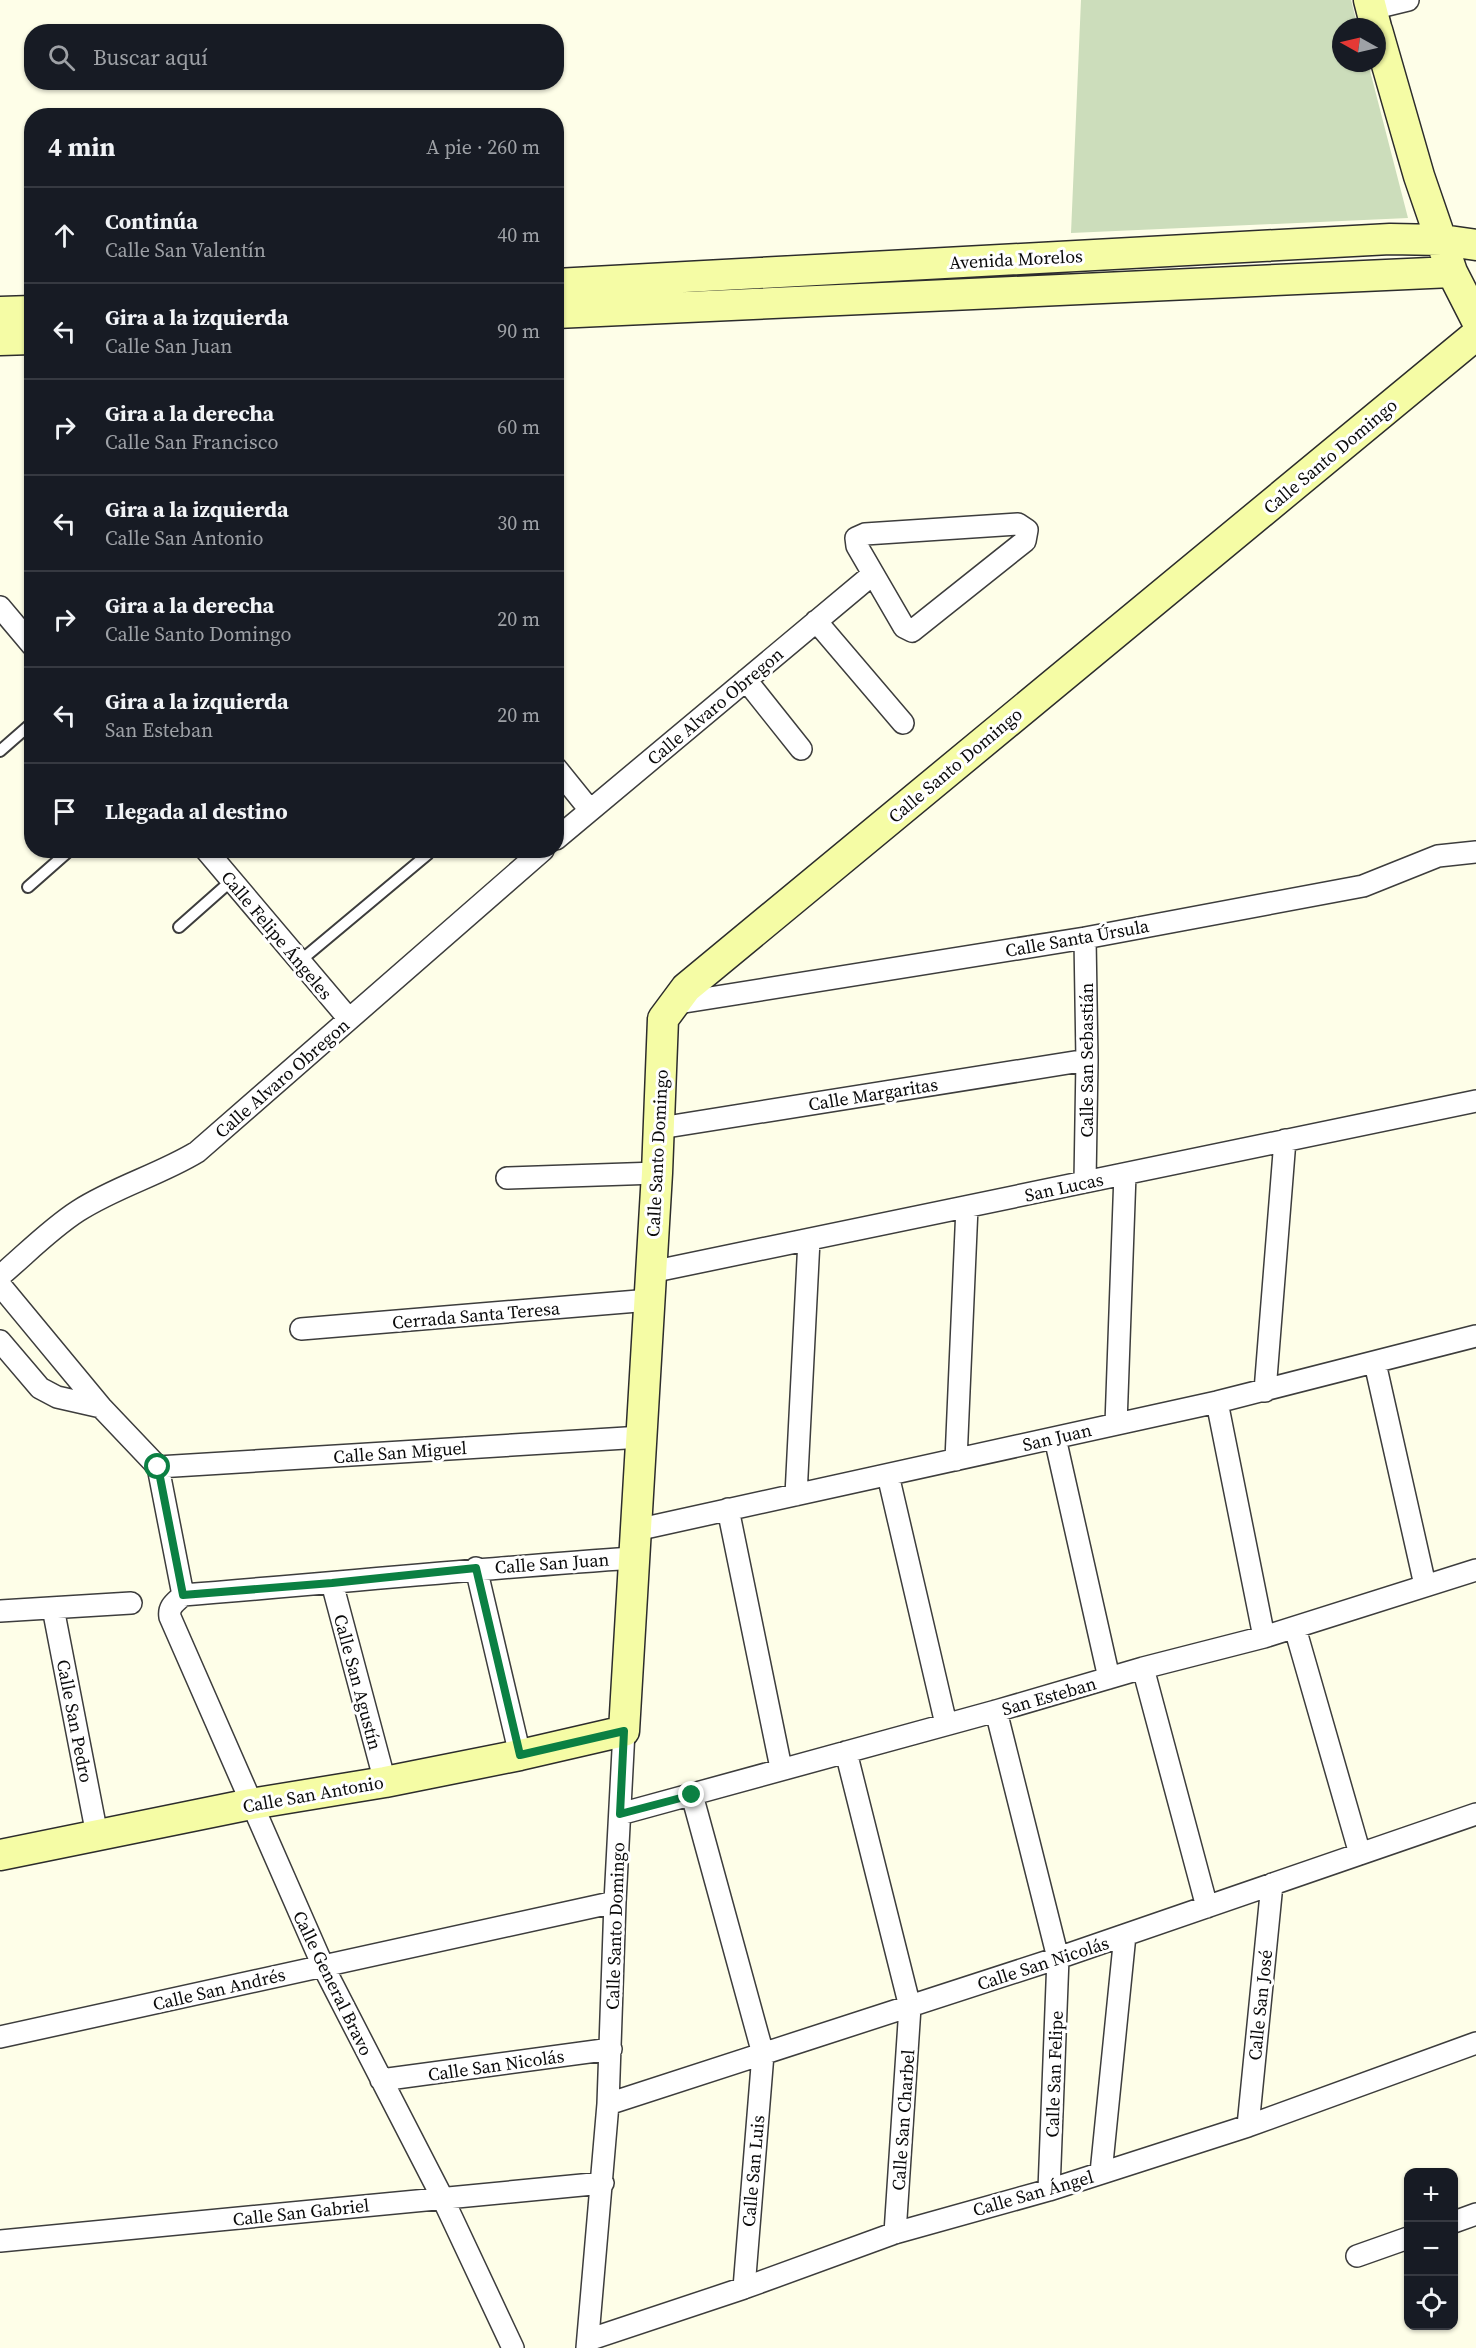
<!DOCTYPE html>
<html lang="es">
<head>
<meta charset="utf-8">
<style>
	:root { --surface:#171b24; --page:#242831; --text:#f1f3f6; --muted:#9ea1a6; --line:#363941 }
	body { margin:0; font-family:"Source Serif 4",serif; background:var(--page); color:var(--text) }
	.controls { position:absolute; right:18px; bottom:18px; display:grid; overflow:hidden; border-radius:12px; box-shadow:0 2px 4px #0004 }
	.controls button { width:54px; height:54px; display:grid; place-items:center; padding:0; border:0; border-bottom:2px solid var(--line); background:var(--surface); color:var(--text); font:30px sans-serif }
	.compass { position:absolute; left:1332px; top:18px; width:54px; height:54px; border-radius:50%; background:var(--surface); box-shadow:0 2px 4px #0004; rotate:278deg }
	.stop { position:absolute; width:18px; height:18px; margin:-14px; border:4px solid #0b8043; border-radius:50%; background:#fff }
	.stop.end { background:#0b8043; border-color:#fff; box-shadow:0 2px 6px #0008 }
	.list { margin:0; padding:0; list-style:none }
	h2 { display:flex; justify-content:space-between; align-items:center; height:78px; margin:0; padding:0 24px; font-size:26px }
	h2 small { font-size:20px; font-weight:400; color:var(--muted) }
	.list li { display:grid; grid-template-columns:39px 1fr auto; gap:18px; align-items:center; box-sizing:border-box; height:96px; padding:0 24px; border-top:2px solid var(--line) }
	.list b { display:block; font-size:22px; white-space:nowrap }
	.list p { margin:0; font-size:20px; white-space:nowrap; color:var(--muted) }
	.list em { font-size:20px; font-style:normal; color:var(--muted) }
	.icon { flex:none; width:33px; height:33px; fill:none; stroke:currentColor; stroke-width:2; stroke-linecap:round; stroke-linejoin:round }
	.map { position:relative; flex:none; width:1476px; height:2348px; overflow:hidden }
	.search { position:absolute; background:var(--surface); box-shadow:0 2px 4px #0004; left:24px; top:24px; width:540px; height:66px; display:flex; align-items:center; gap:15px; box-sizing:border-box; padding:0 21px; border-radius:24px; color:var(--muted); font-size:22px }
	.panel { position:absolute; background:var(--surface); box-shadow:0 2px 4px #0004; left:24px; top:108px; width:540px; height:750px; border-radius:24px }
	.map>svg:first-child { display:block }
</style>
</head>
<body>
<div class="map">
<svg width="1476" height="2348" viewBox="0 0 1476 2348">
	<rect width="100%" height="100%" fill="#fefee8"/>
	<path fill="#cdb" d="M1081,0h270l7,27h-17v36h27l40,155 -337,15z"/>
	<g fill="none" stroke-linecap="round" stroke-linejoin="round">
		<g stroke="#3d3d3d" stroke-width="14">
			<path id="service" d="M0,751l32,-28
				M28,887l42,-37
				M179,927l52,-46
				M300,961l128,-107"/>
		</g>
		<g stroke="#3d3d3d" stroke-width="24">
			<path id="minor" d="M1371,9l37,-9
				M1018,524l9,6 -2,11 -113,90 -8,-4 -47,-81 -1,-8 9,-4z
				M0,607l32,38
				M816,621l87,102
				M746,680l55,69
				M556,768l34,42
				M556,839l317,-265
				M206,850l143,169
				M672,1004l413,-66 278,-52 75,-30 38,-4
				M660,1128l427,-68
				M507,1178l150,-5
				M1085,1182l2,-122 -2,-122
				M651,1272l825,-171
				M0,1276c25,-21 50,-47 78,-65 37,-24 81,-36 119,-59l346,-302
				M0,1285l101,122 57,60 25,128c-7,7 -15,11 -13,22l153,349 120,233 70,149
				M301,1329l349,-29
				M0,1341l40,47 17,9 44,10
				M1375,1363l50,222
				M1265,1391l20,-251
				M1217,1402l47,235
				M1116,1424l9,-250
				M1055,1438l54,240
				M956,1460l11,-253
				M158,1467l484,-30
				M888,1475l58,249
				M796,1495l13,-255
				M728,1509l53,259
				M636,1530l581,-128 259,-66
				M476,1568l44,187
				M332,1583l53,199
				M183,1595c151,-12 301,-27 451,-37
				M53,1608l44,227
				M0,1611l131,-8
				M1295,1628l65,226
				M1143,1668l64,239
				M996,1711l62,247 -9,232
				M846,1752l64,255 -15,226
				M692,1795l71,259 -19,234
				M620,1814l376,-103 147,-43 121,-31 212,-67
				M0,2037l615,-135
				M381,2080l230,-31
				M608,2104l450,-146 418,-144
				M1248,2126l24,-242
				M1101,2173l24,-238
				M1454,2222l22,-8
				M0,2241l603,-58
				M1357,2256l51,-18
				M588,2340l156,-52 151,-55 154,-43 199,-64 228,-83
				M587,2348l21,-244 7,-202 9,-171"/>
		</g>
		<g stroke="#2c2c2c" stroke-width="33">
			<path id="secondary" d="M1369,0l7,27
				M1377,30l42,146 33,96 24,47
				M556,284l834,-45 52,1 34,5
				M0,312l32,-1
				M556,313l896,-41
				M0,340l32,-1
				M0,1855l251,-51 134,-22 135,-27 104,-24 33,-558 6,-154 23,-31 790,-653"/>
		</g>
		<use href="#service" stroke="#fff" stroke-width="10"/>
		<use href="#minor" stroke="#fff" stroke-width="21"/>
		<use href="#secondary" stroke="#f5fca5" stroke-width="30"/>
	</g>
	<g fill="none" stroke-linecap="round" stroke-linejoin="round">
		<path stroke="#0b8043" stroke-width="8" d="M158,1467l25,128 149,-12 144,-15 44,187 104,-24 -4,83 72,-19"/>
	</g>
	<g text-anchor="middle" dominant-baseline="central" stroke-width="6" stroke-linejoin="round" paint-order="stroke">
		<g font-size="18" fill="#0a0a0a" stroke="#fff">
			<text transform="translate(1016 259) rotate(-3)">Avenida Morelos</text>
			<text transform="translate(1330 456) rotate(-40)">Calle Santo Domingo</text>
			<text transform="translate(715 706) rotate(-40)">Calle Alvaro Obregon</text>
			<text transform="translate(955 765) rotate(-40)">Calle Santo Domingo</text>
			<text transform="translate(277 935) rotate(50)">Calle Felipe Ángeles</text>
			<text transform="translate(1077 938) rotate(-10)">Calle Santa Úrsula</text>
			<text transform="translate(1086 1060) rotate(-90)">Calle San Sebastián</text>
			<text transform="translate(282 1078) rotate(-41)">Calle Alvaro Obregon</text>
			<text transform="translate(873 1094) rotate(-9)">Calle Margaritas</text>
			<text transform="translate(657 1153) rotate(-87)">Calle Santo Domingo</text>
			<text transform="translate(1064 1187) rotate(-12)">San Lucas</text>
			<text transform="translate(476 1315) rotate(-5)">Cerrada Santa Teresa</text>
			<text transform="translate(1057 1437) rotate(-13)">San Juan</text>
			<text transform="translate(400 1452) rotate(-4)">Calle San Miguel</text>
			<text transform="translate(552 1563) rotate(-4)">Calle San Juan</text>
			<text transform="translate(358 1682) rotate(75)">Calle San Agustín</text>
			<text transform="translate(1049 1696) rotate(-16)">San Esteban</text>
			<text transform="translate(75 1721) rotate(79)">Calle San Pedro</text>
			<text transform="translate(313 1794) rotate(-10)">Calle San Antonio</text>
			<text transform="translate(615 1926) rotate(-88)">Calle Santo Domingo</text>
			<text transform="translate(1043 1963) rotate(-18)">Calle San Nicolás</text>
			<text transform="translate(333 1983) rotate(64)">Calle General Bravo</text>
			<text transform="translate(219 1989) rotate(-13)">Calle San Andrés</text>
			<text transform="translate(1260 2005) rotate(-84)">Calle San José</text>
			<text transform="translate(496 2065) rotate(-8)">Calle San Nicolás</text>
			<text transform="translate(1054 2074) rotate(-88)">Calle San Felipe</text>
			<text transform="translate(903 2120) rotate(-86)">Calle San Charbel</text>
			<text transform="translate(753 2171) rotate(-85)">Calle San Luis</text>
			<text transform="translate(1033 2193) rotate(-16)">Calle San Ángel</text>
			<text transform="translate(301 2212) rotate(-6)">Calle San Gabriel</text>
		</g>
	</g>
</svg>
<div class="controls">
<button>+</button>
<button>−</button>
<button><svg class="icon" aria-label="locate" viewBox="0 0 24 24"><circle cx="12" cy="12" r="6"/><path d="M12 2v4M12 18v4M2 12h4M18 12h4"/></svg></button>
</div>
<svg class="compass" viewBox="-18 -18 36 36"><path d="M0-13l5 13h-10z" fill="#e53935"/><path d="M0 13l5-13h-10z" fill="#9ea1a6"/></svg>
<div class="stop" style="left:158px;top:1467px"></div>
<div class="stop end" style="left:692px;top:1795px"></div>
<div class="search"><svg class="icon" aria-label="search" viewBox="0 0 24 24"><circle cx="10" cy="10" r="6"/><path d="M15 15l6 6"/></svg>Buscar aquí</div>
<section class="panel">
<h2>4 min<small>A pie · 260 m</small></h2>
<ul class="list">
<li><svg class="icon" aria-label="ahead" viewBox="0 0 24 24"><path d="M12 20V5M6 11l6-6 6 6"/></svg><div><b>Continúa</b><p>Calle San Valentín</p></div><em>40 m</em></li>
<li><svg class="icon" aria-label="left" viewBox="0 0 24 24"><path d="M17 20v-9H6M10 6l-5 5 5 5"/></svg><div><b>Gira a la izquierda</b><p>Calle San Juan</p></div><em>90 m</em></li>
<li><svg class="icon" aria-label="right" viewBox="0 0 24 24"><path d="M7 20v-9h11M14 6l5 5-5 5"/></svg><div><b>Gira a la derecha</b><p>Calle San Francisco</p></div><em>60 m</em></li>
<li><svg class="icon" aria-label="left" viewBox="0 0 24 24"><path d="M17 20v-9H6M10 6l-5 5 5 5"/></svg><div><b>Gira a la izquierda</b><p>Calle San Antonio</p></div><em>30 m</em></li>
<li><svg class="icon" aria-label="right" viewBox="0 0 24 24"><path d="M7 20v-9h11M14 6l5 5-5 5"/></svg><div><b>Gira a la derecha</b><p>Calle Santo Domingo</p></div><em>20 m</em></li>
<li><svg class="icon" aria-label="left" viewBox="0 0 24 24"><path d="M17 20v-9H6M10 6l-5 5 5 5"/></svg><div><b>Gira a la izquierda</b><p>San Esteban</p></div><em>20 m</em></li>
<li><svg class="icon" aria-label="arrive" viewBox="0 0 24 24"><path d="M6 21V4h12l-3 4 3 4H6"/></svg><div><b>Llegada al destino</b></div></li>
</ul>
</section>
</div>
</body>
</html>
